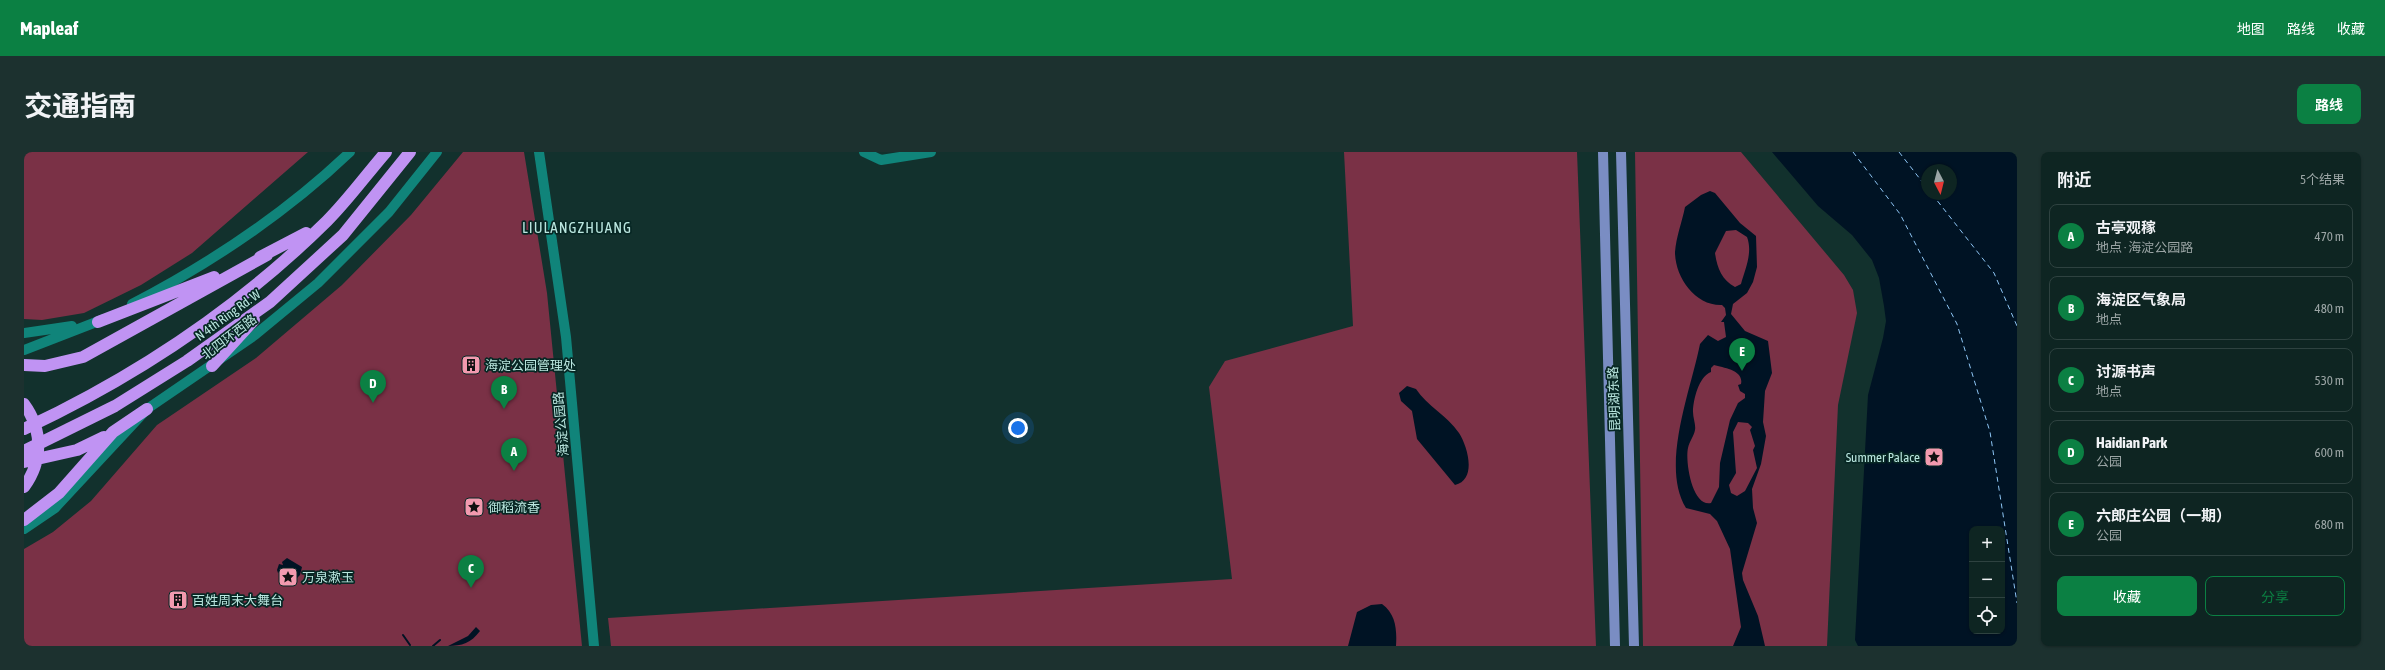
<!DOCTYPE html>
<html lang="zh">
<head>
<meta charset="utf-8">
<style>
	:root { --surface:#0e2522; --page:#1c312f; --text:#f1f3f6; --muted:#9ba5a5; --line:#2e4240; --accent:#0b8043 }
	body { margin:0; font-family:"Asap Condensed","Noto Sans SC",sans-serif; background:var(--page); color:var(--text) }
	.controls { position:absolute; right:12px; bottom:12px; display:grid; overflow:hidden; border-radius:8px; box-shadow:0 1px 3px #0004 }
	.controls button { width:36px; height:36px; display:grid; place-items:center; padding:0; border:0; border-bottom:1px solid var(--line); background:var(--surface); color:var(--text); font:20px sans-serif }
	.compass { position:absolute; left:1897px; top:12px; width:36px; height:36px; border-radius:50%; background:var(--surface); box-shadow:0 1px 3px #0004; rotate:173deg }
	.you { position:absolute; left:994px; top:276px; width:14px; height:14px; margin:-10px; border:3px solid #fff; border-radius:50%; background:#1a73e8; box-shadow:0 0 0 6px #1a73e833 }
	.badge { display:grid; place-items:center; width:26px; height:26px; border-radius:50%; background:var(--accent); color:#fff; font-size:13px; font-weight:700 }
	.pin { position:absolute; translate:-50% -33px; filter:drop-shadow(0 1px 2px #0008) }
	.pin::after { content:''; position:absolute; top:21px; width:14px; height:12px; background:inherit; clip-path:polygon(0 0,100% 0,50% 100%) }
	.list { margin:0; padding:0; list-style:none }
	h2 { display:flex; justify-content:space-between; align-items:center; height:52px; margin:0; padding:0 16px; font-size:17px }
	h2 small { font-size:13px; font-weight:400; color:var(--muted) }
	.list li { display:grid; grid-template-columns:26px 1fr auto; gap:12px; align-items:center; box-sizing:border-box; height:64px; margin:0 8px 8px; padding:0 8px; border:1px solid var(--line); border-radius:8px }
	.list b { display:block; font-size:15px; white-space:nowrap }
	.list p { margin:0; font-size:13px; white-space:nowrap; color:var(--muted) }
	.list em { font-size:13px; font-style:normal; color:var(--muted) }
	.actions { display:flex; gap:8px; padding:12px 16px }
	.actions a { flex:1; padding:9px 0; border:1px solid var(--accent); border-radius:8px; text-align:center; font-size:14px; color:var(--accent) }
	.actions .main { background:var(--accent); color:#fff }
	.icon { flex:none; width:22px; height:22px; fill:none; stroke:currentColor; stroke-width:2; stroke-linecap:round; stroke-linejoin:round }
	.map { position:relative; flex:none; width:1993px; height:494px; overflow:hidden; border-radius:8px }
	header { display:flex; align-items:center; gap:24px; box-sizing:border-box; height:56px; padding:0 20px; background:var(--accent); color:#fff }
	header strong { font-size:19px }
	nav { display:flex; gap:22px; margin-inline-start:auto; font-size:14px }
	.intro { display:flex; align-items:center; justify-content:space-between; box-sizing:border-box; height:96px; padding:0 24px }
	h1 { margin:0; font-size:28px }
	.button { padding:10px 18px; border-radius:8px; background:var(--accent); color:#fff; font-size:14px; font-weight:700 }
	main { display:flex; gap:24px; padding:0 24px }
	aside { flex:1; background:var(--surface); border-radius:8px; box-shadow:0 1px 3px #0004 }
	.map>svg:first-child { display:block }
</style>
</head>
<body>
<header>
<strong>Mapleaf</strong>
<nav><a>地图</a><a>路线</a><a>收藏</a></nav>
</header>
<div class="intro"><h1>交通指南</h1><a class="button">路线</a></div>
<main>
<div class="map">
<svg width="1993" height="494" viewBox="0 0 1993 494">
	<rect width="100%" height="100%" fill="#12312d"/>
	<path fill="#7a3146" d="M0,0h284l-116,101 -51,32 -57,28 -42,7 -18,-1z
		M439,0h61l23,141 35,353h-558v-97l29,-17 38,-31 66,-76 99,-67 86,-73 69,-70z
		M1320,0h233l19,494h-985l-3,-28 624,-39 -23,-192 16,-26 128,-35z
		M1611,0h106l103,123 9,15 4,23 -19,92 -11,241h-184z"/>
	<path fill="#001324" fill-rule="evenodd" d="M1748,0h245v494h-159l-3,-6 13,-245 15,-57 3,-17 -2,-15 -5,-28 -7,-18 -20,-25 -34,-29zM1903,18h24v24h-24zM1948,377h30v102h-30z
		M1686,39l5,2 25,30 16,13 1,31 -4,15 -6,11 -14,11 -2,10 14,17 23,10 4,32 -7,18 -2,31 3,14 -5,28 -9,25 1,19 4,15 -15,50 1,7 15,36 7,30h-32l8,-19 -11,-78 -13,-28 -7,-7 -24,-6c-26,-42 5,-118 14,-164l8,-9 10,6 8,-4 -2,-15h-3l5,-7 -1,-7 -3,-3c-27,1 -47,-28 -47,-53 1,-15 7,-30 10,-45l16,-12zM1712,78l11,7c6,16 -2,32 -6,47l-6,3c-13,-7 -18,-19 -20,-34l11,-22zM1690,213c10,3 30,5 27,19l-3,1 2,6 5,3v4l-7,5 -8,17 -10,43 -1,24 -8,16c-19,4 -26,-42 -23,-55 1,-6 6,-12 7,-18 1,-5 -2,-12 -2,-18 0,-12 6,-36 18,-40v-4zM1714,270l10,1 4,4 -2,3 5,16 -2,4 4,18 -12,23 -8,5 -6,-3 -2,-8 7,-12 -3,-41z
		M1383,234l9,3c11,17 31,26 43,44 9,14 18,47 -4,52l-38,-46 -5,-28 -11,-10 -2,-8z
		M263,406l15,9 -2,8 -4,4h-4l-4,-9h-7l-3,3 -1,-3 2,-6 4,1 -1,-3z
		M1358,452c14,10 15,26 14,42h-48l9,-34 14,-7z
		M452,475l4,4c-9,12 -18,15 -32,15l20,-10z"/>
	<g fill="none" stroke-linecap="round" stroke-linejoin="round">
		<path stroke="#001324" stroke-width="2" d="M379,483l7,10
			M409,494l7,-6"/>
		<path stroke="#8ec6f5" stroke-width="1" stroke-dasharray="5 4" stroke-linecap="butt" d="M1829,0l47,62 57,110 33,108 27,171
			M1875,0l28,36
			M1908,42l62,79 23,53"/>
		<path stroke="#10847a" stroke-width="10" d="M515,0l27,185 28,309
			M840,0l17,8 50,-8
			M108,152c77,-40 155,-92 218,-152
			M0,181l48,-7
			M0,198l80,-31
			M0,377l31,-21 92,-99 108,-74 63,-52 71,-71 48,-60"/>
		<path stroke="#7a8dc3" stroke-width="10" d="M1579,0l12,494
			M1597,0l13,494"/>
		<path stroke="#c093f3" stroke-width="12" d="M236,105l46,-24
			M74,170l116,-45
			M0,213l21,1 38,-9 184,-102
			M188,214l42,-46
			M0,252c19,26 19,57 0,83
			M0,277c111,-52 216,-122 303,-208 21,-21 39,-46 59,-69
			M0,299l91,-45 72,-45 83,-59 73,-67 67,-83
			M0,310l53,-12 27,-13
			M0,368l35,-27 54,-61 34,-23"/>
	</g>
	<defs>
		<g id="building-square" transform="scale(1)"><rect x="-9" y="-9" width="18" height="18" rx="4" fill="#f29aaf" stroke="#072724"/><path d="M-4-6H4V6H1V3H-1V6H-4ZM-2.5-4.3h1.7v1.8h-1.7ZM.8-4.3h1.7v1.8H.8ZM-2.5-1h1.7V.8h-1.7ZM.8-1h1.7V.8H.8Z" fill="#111"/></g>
		<g id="sight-square" transform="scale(1)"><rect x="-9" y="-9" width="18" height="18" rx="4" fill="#f29aaf" stroke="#072724"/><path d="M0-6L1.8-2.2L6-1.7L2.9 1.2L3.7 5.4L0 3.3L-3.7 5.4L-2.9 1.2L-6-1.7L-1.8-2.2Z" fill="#111"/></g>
	</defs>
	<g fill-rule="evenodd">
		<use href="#building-square" x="447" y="213"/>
		<use href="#sight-square" x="1910" y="305"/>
		<use href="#sight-square" x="450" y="355"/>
		<use href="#sight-square" x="264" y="425"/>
		<use href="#building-square" x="154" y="448"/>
	</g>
	<g text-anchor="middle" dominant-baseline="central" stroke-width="3.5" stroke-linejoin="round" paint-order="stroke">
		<g font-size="13" fill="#bae6df" stroke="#072724">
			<text transform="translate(204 163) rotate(-36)">N 4th Ring Rd. W</text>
			<text transform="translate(205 185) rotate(-37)">北四环西路</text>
			<text transform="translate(1590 247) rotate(-92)">昆明湖东路</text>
			<text transform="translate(537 272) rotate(-95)">海淀公园路</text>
		</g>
		<g font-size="13" fill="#bae6df" stroke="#072724" text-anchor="start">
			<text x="461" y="213">海淀公园管理处</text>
			<text x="1896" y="305" text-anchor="end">Summer Palace</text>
			<text x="464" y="355">御稻流香</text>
			<text x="278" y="425">万泉漱玉</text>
			<text x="168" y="448">百姓周末大舞台</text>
		</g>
		<g font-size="15" letter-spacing="1" fill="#bae6df" stroke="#072724">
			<text x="553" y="75">LIULANGZHUANG</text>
		</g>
	</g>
</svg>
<div class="controls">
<button>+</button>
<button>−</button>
<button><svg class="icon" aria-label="locate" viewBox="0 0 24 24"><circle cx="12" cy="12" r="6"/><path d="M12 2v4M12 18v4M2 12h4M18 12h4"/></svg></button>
</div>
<svg class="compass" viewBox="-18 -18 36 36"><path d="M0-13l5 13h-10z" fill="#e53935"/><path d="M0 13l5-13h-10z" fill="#9ba5a5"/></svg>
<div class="you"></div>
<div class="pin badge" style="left:490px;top:319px">A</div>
<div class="pin badge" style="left:480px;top:257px">B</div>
<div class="pin badge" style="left:447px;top:436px">C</div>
<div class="pin badge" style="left:349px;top:251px">D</div>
<div class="pin badge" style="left:1718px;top:219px">E</div>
</div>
<aside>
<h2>附近<small>5个结果</small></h2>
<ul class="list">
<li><span class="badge">A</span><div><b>古亭观稼</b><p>地点 · 海淀公园路</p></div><em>470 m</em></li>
<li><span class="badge">B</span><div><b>海淀区气象局</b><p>地点</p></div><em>480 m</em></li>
<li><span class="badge">C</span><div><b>讨源书声</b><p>地点</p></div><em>530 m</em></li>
<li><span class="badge">D</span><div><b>Haidian Park</b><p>公园</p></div><em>600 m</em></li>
<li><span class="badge">E</span><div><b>六郎庄公园（一期）</b><p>公园</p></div><em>680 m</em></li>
</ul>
<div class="actions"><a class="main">收藏</a><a>分享</a></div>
</aside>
</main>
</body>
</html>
